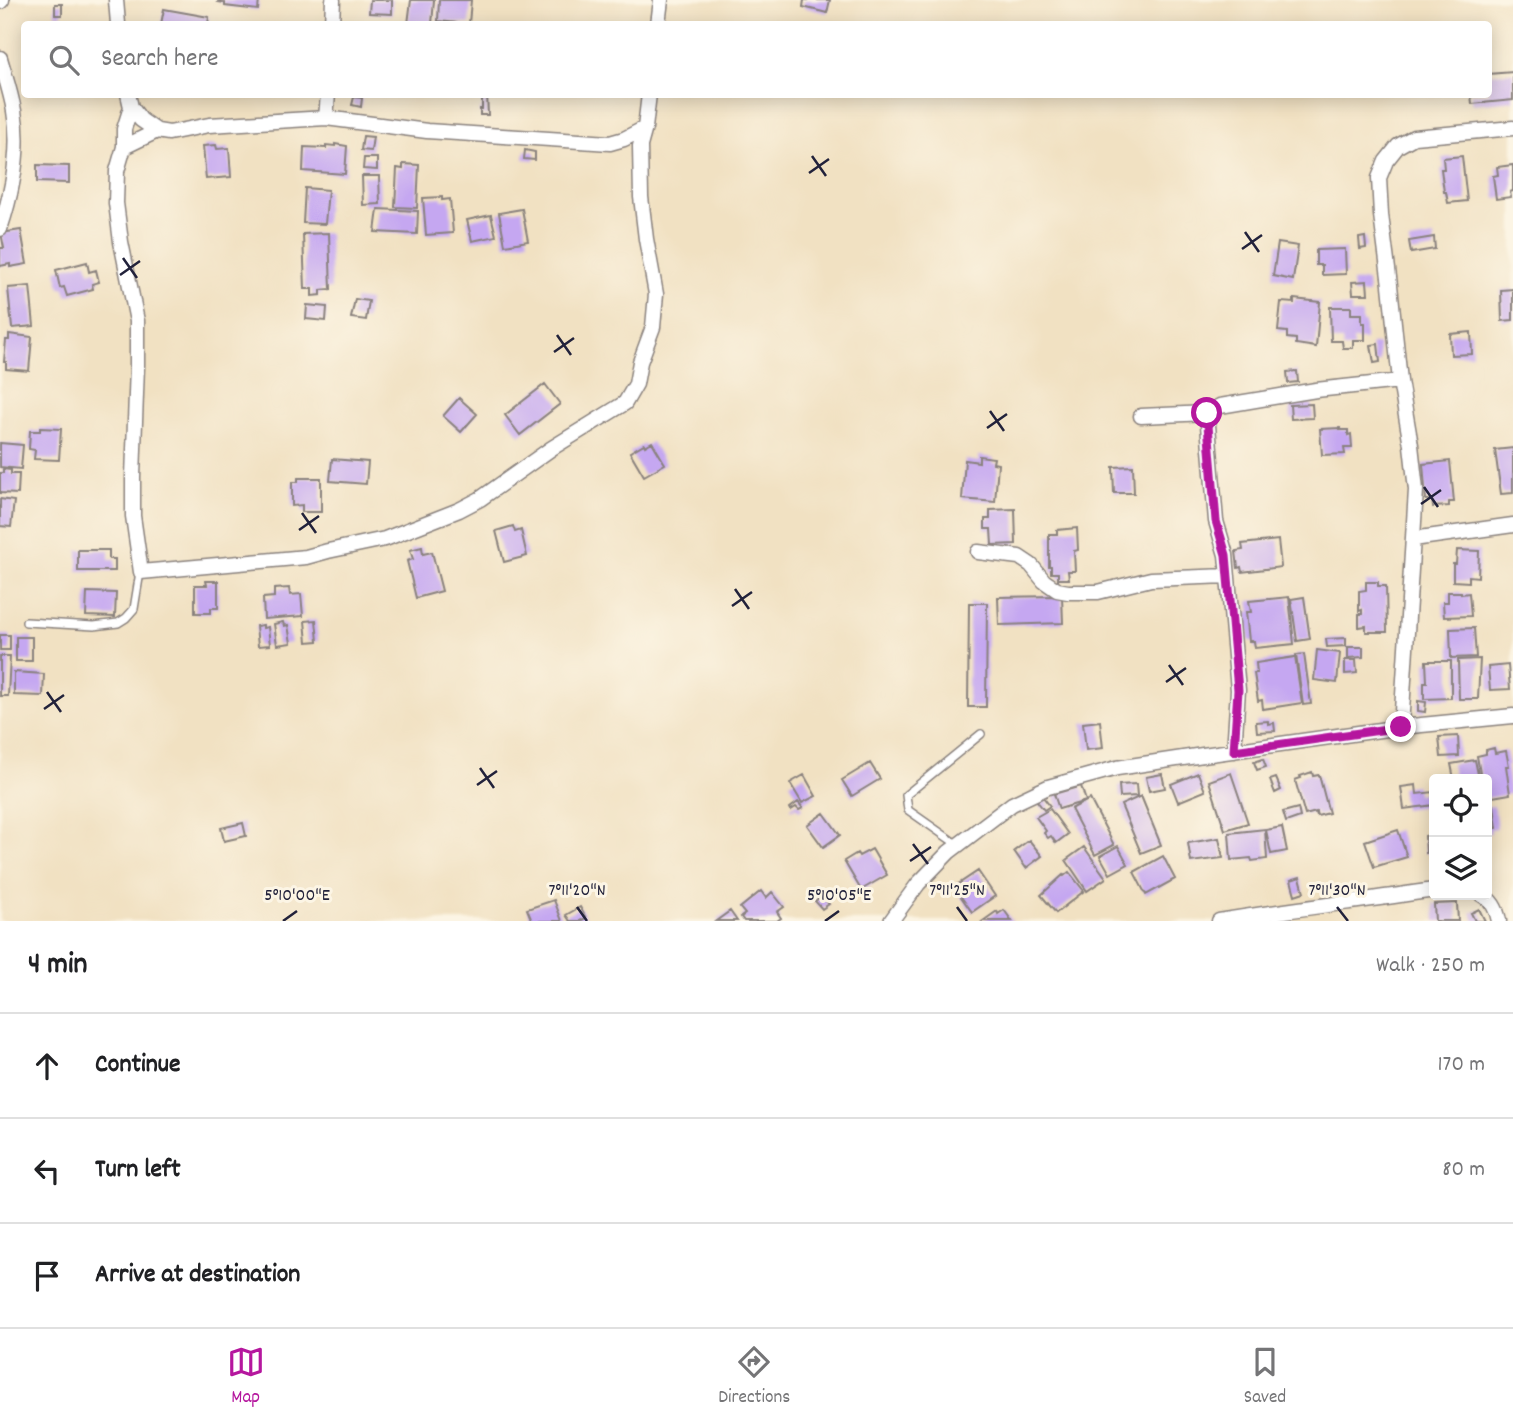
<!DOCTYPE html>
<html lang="en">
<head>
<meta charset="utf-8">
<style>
	:root { --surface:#fff; --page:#f2f2f2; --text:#202124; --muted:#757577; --line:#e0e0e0; --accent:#b5179e }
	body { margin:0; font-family:Dekko,sans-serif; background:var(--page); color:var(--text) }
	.controls { position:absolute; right:21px; bottom:21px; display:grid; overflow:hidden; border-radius:7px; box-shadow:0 4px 18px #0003 }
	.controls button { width:63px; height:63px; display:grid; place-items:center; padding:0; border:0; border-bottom:2px solid var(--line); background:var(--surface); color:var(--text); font:35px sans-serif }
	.stop { position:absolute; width:21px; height:21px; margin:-16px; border:5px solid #b5179e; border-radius:50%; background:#fff }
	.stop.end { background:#b5179e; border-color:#fff; box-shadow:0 2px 7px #0008 }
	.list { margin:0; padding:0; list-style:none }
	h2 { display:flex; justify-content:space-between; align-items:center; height:91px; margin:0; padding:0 28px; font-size:30px }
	h2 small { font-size:23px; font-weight:400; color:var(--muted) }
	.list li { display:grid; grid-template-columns:46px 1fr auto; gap:21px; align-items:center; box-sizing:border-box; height:105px; padding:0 28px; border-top:2px solid var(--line) }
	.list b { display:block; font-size:26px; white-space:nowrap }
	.list em { font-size:23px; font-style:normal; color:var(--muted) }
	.icon { flex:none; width:38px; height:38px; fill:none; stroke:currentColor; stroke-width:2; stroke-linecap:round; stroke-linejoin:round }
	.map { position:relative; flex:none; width:1513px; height:921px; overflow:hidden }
	.search { position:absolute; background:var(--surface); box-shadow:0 4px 18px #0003; left:21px; right:21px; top:21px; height:77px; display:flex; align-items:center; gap:18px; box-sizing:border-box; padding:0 24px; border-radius:7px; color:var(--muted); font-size:26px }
	.sheet { height:406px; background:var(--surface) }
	nav { display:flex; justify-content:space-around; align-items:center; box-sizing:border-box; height:98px; border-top:2px solid var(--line); background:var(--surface); font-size:19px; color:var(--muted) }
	nav a { display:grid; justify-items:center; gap:4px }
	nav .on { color:var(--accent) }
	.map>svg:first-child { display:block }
</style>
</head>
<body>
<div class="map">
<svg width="1513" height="921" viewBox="0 0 1513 921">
	<rect width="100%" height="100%" fill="#fcf5e5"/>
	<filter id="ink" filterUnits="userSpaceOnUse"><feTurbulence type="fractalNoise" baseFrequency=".0143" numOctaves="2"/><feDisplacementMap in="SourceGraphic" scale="14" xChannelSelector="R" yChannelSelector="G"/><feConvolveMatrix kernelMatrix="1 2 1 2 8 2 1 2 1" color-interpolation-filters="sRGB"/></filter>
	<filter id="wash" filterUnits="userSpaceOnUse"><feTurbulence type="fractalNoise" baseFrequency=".00686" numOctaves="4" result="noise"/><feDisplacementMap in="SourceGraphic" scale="28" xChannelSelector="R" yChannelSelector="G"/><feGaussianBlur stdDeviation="1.57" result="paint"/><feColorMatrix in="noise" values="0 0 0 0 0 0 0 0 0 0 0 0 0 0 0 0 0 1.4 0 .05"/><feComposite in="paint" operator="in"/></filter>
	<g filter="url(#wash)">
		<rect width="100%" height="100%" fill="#f1e1c2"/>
		<g id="blocks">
			<path fill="#c5a7f1" d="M219,0h40l-1,10 -33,-4v-3l-7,-1z
				M370,0h22v14l-23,-1z
				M411,0h23l-2,24h-24z
				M439,0h32l-2,24 -31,-3z
				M804,0h26l-3,13 -24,-6z
				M55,4h7v11h-7z
				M164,9l45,8 -1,7h-47z
				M1513,72v28l-41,4 -1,-10h17v-20z
				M482,94h5l1,21h-8v-6h2z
				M354,97l8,1 -1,9 -9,-2z
				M363,136l10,1 -2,14 -10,-1z
				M335,144l12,2 -2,28 -42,-3 1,-24 22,1v-3l9,1z
				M216,145l1,4 12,-1 2,29 -25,2 -3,-33z
				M525,150l10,2v8l-11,-1z
				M1462,156l5,45 -19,2 -2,-11h-2l-3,-23h3l-1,-11z
				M364,158h13v12l-14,-1z
				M403,164l16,1 -2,43 -22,-1 2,-39 6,1z
				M37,165l32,1v17l-32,-1z
				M1513,165v26l-3,1 1,5 -15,2 -3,-23 5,-1 -1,-8z
				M362,176h17l1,28 -17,1z
				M305,188l23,2 -3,34 -22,-1z
				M442,197v3l8,-1 3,34 -27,2 -3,-37z
				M378,209l40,2 -1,23 -42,-2z
				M522,209l6,32 -23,4 -6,-32z
				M491,215l5,21 -24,5 -5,-21z
				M21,230l6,34 -17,3v-3l-10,2v-18h4l-3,-15z
				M329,233l2,56 -10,1v5l-9,1v-7h-7l-2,-55z
				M1365,237l1,11 -6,1 -1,-11z
				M1434,237l1,12 -24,4 -2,-12z
				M1278,243l20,3 -5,34 -20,-4z
				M1345,249l1,25 -24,1v-10h-6v-15z
				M87,262l2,10 7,-2 3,12 -7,2 1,5 -26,7 -3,-9 -4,1 -4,-18z
				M1367,281l1,13h-15l-1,-12z
				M30,286l4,40 -22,2 -4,-40z
				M1513,289v31l-11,1 -1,-31z
				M355,299l14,2 -3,19 -15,-2z
				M1294,299l26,3 -4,45 -20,-3v-5l-9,-1v-6l-9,-1 3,-29 13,1z
				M307,305l20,2 -1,14 -20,-2z
				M1330,307h21v7h11v9h3v17h-12v8h-10l-1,-7h-11z
				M1471,332l1,22 -21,1 -1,-21z
				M9,334l23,3 -3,34 -23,-2v-7h-2l2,-22h3z
				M1378,344l2,18 -6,1 -3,-18z
				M1297,371l1,11 -10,1 -1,-11z
				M545,384l15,20 -40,31 -15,-20z
				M459,398l18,16 -16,18 -18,-16z
				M1312,404l1,14 -22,1 -1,-14z
				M40,428l21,1 -2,31 -25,-1 1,-9 -6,-1 1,-18h10z
				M1340,428v2h8v5l3,-1 1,14h-8l1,6 -23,1 -2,-26z
				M652,442l13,22 -21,12 -14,-24 14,-8 1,2z
				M0,443l23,2 -2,24 -21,-2z
				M1513,448v45l-12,1 -6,-44z
				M979,456l15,2 -1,5 5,1 -3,38 -33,-3 3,-39 14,2z
				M332,459l36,3 -2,22 -36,-3z
				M1450,461l4,41h-5v4l-16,1 -1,-7h-6l-3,-36z
				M1133,466l1,27h-20l-1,-26z
				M3,469l8,1v4h8l-1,20 -18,-1v-20h3z
				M298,478h23v34h-19v-7l-10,1v-24h6z
				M0,499l14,2 -3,26 -11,-1z
				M1015,509l1,35 -24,1 -1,-16h-6v-10h5v-9z
				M513,526l2,6 6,-2 6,26 -23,6 -8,-31z
				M1077,528l1,22 -4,1 1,20h-7l1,8h-11v-6h-7v-7h-2v-32h8v-4z
				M1278,540l3,27 -39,5 -1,-5 -3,1 -2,-17 7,-1 -1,-6z
				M422,547l1,7 9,-2 10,39 -26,7 -9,-37 6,-2 -3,-9z
				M78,550h31v9h6v12h-37z
				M1457,550l22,1 -1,26 -9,-1v6l-16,-1v-17h3z
				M206,581h12v27h-7v5h-16v-28h12z
				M1366,582h12v4h8l1,46h-21v-6l-7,1v-13h3v-4l-3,1v-20l7,-1z
				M289,588l1,7 11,-1 2,22 -39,3 -1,-21 11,-1v-8z
				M87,592l29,1 -1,24 -29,-1z
				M1448,592h13v2l8,-1 2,23 -27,1 -1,-15h5z
				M1062,596l1,27 -64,2 -1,-28z
				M1289,597l5,47 -39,4 -1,-7h-5l-3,-29h5l-2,-11z
				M1304,597l6,42 -13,2 -6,-42z
				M969,603h18l-1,104h-18z
				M316,620l2,21 -11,1 -2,-21z
				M283,622l1,4 4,-1 3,18 -14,2 -3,-21z
				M263,625v3l5,-1 2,18 -12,1 -2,-20z
				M1474,628l2,29 -25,1 -1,-29z
				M0,635h10v15h-10z
				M16,637h16v24h-16z
				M1346,638v8l-19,1 -1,-8z
				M1348,647h15v10l-15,1z
				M1317,650l23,3 -3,30 -23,-3z
				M1304,654l7,50 -8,1 -7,-50z
				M0,656h10l-2,40h-8z
				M1295,657l7,46 -39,6 -1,-9 -4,1 -4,-28h3l-1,-10z
				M1480,659l-2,40h-19l-1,-39z
				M1345,660h11l1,13 -12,1z
				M1426,661h25v37l-27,1v-17h3z
				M1508,665l2,24 -20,1 -2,-23z
				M14,672l30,2 -1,22 -29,-1z
				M1418,701l8,1 -1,10 -7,-1z
				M1100,721l3,27 -17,2 -3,-27z
				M1268,721v3l6,-1 1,8 -18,1 -1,-10z
				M1458,736l1,20 -18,1 -2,-20z
				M1494,748l1,5 11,-2 3,15h-3l4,28 -23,4v-19h-6l-4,-23 9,-2v-4z
				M1263,759l3,8 -9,3 -3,-8z
				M1475,760l4,19h-25l-3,-15z
				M870,763l10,16 -28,17 -10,-16z
				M1312,772l1,4 6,-1 10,38 -12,3 -1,-4 -11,3 -10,-35 6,-2 -1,-2z
				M1198,773l7,18 -27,11 -7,-18z
				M1231,773l17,50 -23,7 -16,-49z
				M1162,774l3,14 -16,3 -3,-14z
				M804,775l12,21 -14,7 -12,-20z
				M1276,778l5,12 -6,3 -5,-13z
				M1136,784l1,12 -17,1 -1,-12z
				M1416,785l1,9 17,-2v13l-30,4 -3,-22z
				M1081,786l5,15 -27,8 -5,-15z
				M1141,796l20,49 -20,8 -20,-48z
				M1043,797l7,9 -6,4 -7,-9z
				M1090,799l24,46 -19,10 -24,-46z
				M798,802l5,6 -4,2 -3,-3 -5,3 -1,-2z
				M1494,806l3,22 -7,1 1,4h-4v-26z
				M1298,808l2,9 -14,5 -3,-10z
				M1050,809l18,25 -12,9 -5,-7 -3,2 -4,-5 2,-2 -10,-14z
				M824,813l16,22 -17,12 -16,-22z
				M243,823l3,13 -22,5 -3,-13z
				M1282,827l5,24 -16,3 -5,-24z
				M1265,829l2,30 -15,2 -1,-3 -20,2 -2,-27z
				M1398,830l9,27 -33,10 -9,-26z
				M1434,835v30h-2l-1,-13 -5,1 -1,-17z
				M1219,838l4,20 -32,4 -3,-19z
				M1029,840l13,16 -16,12 -12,-17z
				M1118,846l10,18 -18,10 -10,-18z
				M1084,847l22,31 -19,13 -21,-31z
				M872,849l15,26 -26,15 -17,-29 13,-8 2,3z
				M1163,856l12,23 -29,16 -12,-23z
				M978,871l17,25 -23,16 -18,-25z
				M1069,872l15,19 -28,22 -15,-18 22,-20 1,1z
				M1300,877l4,15 -9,3 -4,-15z
				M761,891l5,7 6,-6 12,15 -7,5 4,6 -4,3h-33l-3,-4 4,-3 -5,-6z
				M822,896l7,8 -7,5 -7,-8z
				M554,900l8,21h-30l-5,-12z
				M1457,903l1,18h-23l-1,-17z
				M580,907l6,11 -6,3h-10l-4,-6z
				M1479,909l6,12h-10l-4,-8z
				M1004,910l8,11h-29l14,-10 1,3z
				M730,911l7,10h-21z"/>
		</g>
	</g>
	<g filter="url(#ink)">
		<use href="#blocks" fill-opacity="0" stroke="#8a827e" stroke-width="2"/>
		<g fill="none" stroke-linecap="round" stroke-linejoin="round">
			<g stroke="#8a827e" stroke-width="10">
				<path id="lane" d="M26,622l68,4 24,-3 8,-5 8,-9 6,-37
					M958,845l-50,-35 -2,-15 75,-61"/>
			</g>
			<g stroke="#8a827e" stroke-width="17">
				<path id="street" d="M116,0l2,24
					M0,2l2,-2
					M332,24l1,-24
					M658,24l3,-24
					M0,58c5,18 11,35 14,53 7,38 -2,82 -14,118
					M128,94l3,13 10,13 16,11 12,2 40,-8 117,-7 101,13 183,12 14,-4 21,-11 4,-34
					M326,118l2,-24
					M157,131l-33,16 -7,24 -1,32 5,39 16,79v45l-4,111v39l8,56 165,-15 22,-6 57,-12 74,-29 21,-11 72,-51 73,-45 11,-19 4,-22 13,-35 3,-33 -10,-55 -5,-42 -1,-51 5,-18
					M124,147v-18l7,-22
					M1207,413l9,108 10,34 12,135 -4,61
					M1141,416l66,-3 13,-7 96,-16 84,-9
					M1413,539l100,-14
					M978,552l41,5 12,8 13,16 13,9 11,2h30l53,-13 77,-3
					M1401,727l15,-237 -5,-45 -11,-64 -10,-96 -9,-70 -2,-37 7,-17 12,-15 16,-9 99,-9
					M1482,895c10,5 15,15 17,26
					M891,921l27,-37 31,-32 63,-48 36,-17 69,-19 86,-13 198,-28 112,-11
					M1219,921c71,-12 144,-20 215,-31"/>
			</g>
			<use href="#lane" stroke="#fff" stroke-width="7"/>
			<use href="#street" stroke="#fff" stroke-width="14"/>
		</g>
	</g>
	<g fill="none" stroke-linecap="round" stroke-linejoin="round" filter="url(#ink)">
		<path stroke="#b5179e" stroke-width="9" d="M1207,413l9,108 10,34 12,135 -4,61 167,-24"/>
	</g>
	<path fill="none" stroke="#22223b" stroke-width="2.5" d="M812,156l14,20M809,173l20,-14M1245,232l14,20M1242,249l20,-14M123,258l14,20M120,275l20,-14M557,335l14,20M554,352l20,-14M990,411l14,20M987,428l20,-14M1424,487l14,20M1421,504l20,-14M302,513l14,20M299,530l20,-14M735,589l14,20M732,606l20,-14M1169,665l14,20M1166,682l20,-14M47,692l14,20M44,709l20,-14M480,768l14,20M477,785l20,-14M913,844l15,20M910,861l21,-14M577,907l10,14M957,907l10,14M1337,907l11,14M283,921l14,-10M825,921l14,-10"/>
	<g font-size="18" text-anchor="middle" fill="#22223b" stroke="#fcf5e5" stroke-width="6" stroke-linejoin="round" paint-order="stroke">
		<text x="577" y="895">7°11'20"N</text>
		<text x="957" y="895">7°11'25"N</text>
		<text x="1337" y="895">7°11'30"N</text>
		<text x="297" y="900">5°10'00"E</text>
		<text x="839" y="900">5°10'05"E</text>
	</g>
</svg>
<div class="controls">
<button><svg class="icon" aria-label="locate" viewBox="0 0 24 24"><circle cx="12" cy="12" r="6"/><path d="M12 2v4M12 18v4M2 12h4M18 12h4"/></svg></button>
<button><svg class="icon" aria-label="layers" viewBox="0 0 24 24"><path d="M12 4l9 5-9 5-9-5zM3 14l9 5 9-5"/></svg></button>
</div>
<div class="stop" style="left:1207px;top:413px"></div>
<div class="stop end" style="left:1401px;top:727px"></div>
<div class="search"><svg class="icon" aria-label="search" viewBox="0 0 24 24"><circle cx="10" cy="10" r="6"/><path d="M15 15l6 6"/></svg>Search here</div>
</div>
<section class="sheet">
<h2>4 min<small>Walk · 250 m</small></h2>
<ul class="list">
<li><svg class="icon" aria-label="ahead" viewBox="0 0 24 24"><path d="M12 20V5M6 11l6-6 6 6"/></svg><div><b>Continue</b></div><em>170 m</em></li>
<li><svg class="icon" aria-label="left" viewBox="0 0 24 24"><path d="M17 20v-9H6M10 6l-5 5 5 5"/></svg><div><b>Turn left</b></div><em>80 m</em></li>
<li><svg class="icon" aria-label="arrive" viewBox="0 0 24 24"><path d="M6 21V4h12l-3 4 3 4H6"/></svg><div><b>Arrive at destination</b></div></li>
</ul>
</section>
<nav>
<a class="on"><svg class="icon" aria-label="map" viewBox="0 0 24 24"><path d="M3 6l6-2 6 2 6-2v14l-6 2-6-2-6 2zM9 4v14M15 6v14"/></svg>Map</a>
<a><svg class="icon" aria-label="directions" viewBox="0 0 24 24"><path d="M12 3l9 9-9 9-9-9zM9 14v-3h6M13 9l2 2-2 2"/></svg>Directions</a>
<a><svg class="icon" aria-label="saved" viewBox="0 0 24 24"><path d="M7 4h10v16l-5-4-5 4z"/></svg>Saved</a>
</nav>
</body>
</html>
